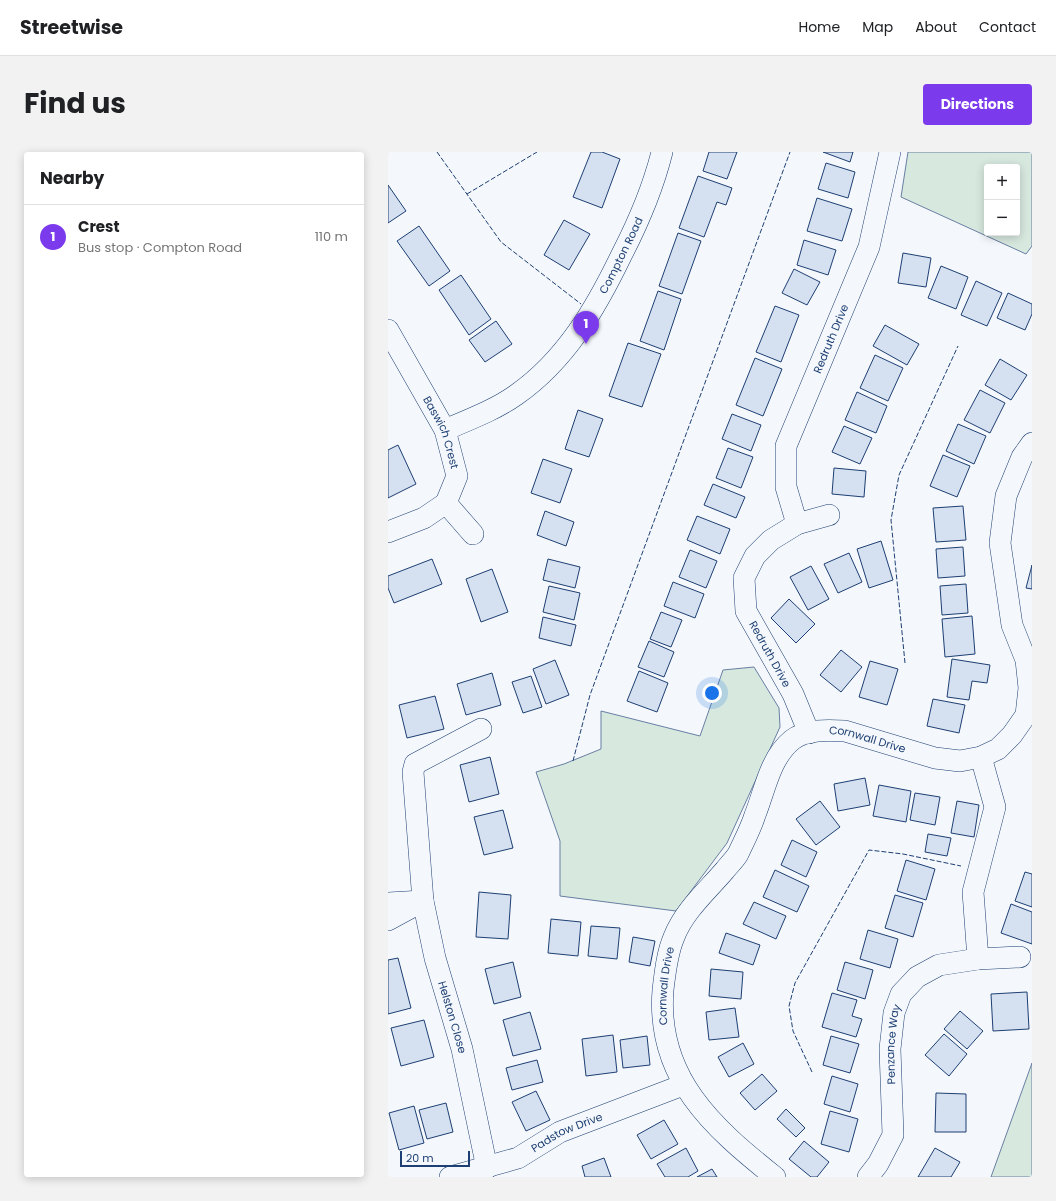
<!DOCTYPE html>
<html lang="en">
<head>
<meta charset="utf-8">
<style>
	:root { --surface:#fff; --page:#f2f2f2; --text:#202124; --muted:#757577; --line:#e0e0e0; --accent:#7c3aed }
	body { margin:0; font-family:Poppins,sans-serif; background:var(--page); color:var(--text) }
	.controls { position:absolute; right:12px; top:12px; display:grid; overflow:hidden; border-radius:4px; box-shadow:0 2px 10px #0003 }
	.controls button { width:36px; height:36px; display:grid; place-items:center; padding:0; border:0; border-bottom:1px solid var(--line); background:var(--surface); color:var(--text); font:20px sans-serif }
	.scale { position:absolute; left:12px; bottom:10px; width:70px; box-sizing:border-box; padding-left:4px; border:2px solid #1d3f73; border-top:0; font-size:11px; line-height:14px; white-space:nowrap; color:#1d3f73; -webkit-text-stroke:3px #f4f7fb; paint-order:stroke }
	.you { position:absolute; left:324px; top:541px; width:14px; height:14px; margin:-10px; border:3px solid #fff; border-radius:50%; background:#1a73e8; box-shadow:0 0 0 6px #1a73e833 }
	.badge { display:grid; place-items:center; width:26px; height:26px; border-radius:50%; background:var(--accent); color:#fff; font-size:13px; font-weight:700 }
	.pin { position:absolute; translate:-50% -33px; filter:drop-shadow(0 1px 2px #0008) }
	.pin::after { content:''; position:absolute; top:21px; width:14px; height:12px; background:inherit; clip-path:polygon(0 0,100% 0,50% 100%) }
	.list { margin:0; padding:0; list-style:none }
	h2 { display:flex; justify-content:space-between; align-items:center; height:52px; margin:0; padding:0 16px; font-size:17px }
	h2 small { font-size:13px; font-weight:400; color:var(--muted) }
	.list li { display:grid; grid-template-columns:26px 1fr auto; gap:12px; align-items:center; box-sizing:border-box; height:64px; padding:0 16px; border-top:1px solid var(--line) }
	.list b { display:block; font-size:15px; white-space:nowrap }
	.list p { margin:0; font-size:13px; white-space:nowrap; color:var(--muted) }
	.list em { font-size:13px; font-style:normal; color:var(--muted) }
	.map { position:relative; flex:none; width:644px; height:1025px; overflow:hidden; border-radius:4px }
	header { display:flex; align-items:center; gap:24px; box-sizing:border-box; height:56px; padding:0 20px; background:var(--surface); border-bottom:1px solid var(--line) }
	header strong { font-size:19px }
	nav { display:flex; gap:22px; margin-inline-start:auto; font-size:14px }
	.intro { display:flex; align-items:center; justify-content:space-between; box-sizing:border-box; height:96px; padding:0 24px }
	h1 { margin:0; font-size:28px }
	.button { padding:10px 18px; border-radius:4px; background:var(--accent); color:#fff; font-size:14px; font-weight:700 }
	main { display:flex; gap:24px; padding:0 24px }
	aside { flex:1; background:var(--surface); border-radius:4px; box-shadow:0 2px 10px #0003 }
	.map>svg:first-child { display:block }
</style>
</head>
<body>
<header>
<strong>Streetwise</strong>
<nav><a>Home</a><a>Map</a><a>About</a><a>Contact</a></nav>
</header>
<div class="intro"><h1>Find us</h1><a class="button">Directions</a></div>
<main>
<aside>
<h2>Nearby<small></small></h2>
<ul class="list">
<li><span class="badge">1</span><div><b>Crest</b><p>Bus stop · Compton Road</p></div><em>110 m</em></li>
</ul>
</aside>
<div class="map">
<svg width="644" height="1025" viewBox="0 0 644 1025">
	<rect width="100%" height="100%" fill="#f4f7fb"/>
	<path fill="#d7e8df" stroke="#687fa3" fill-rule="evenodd" d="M520,0h124v94l-6,8 -125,-57zM599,15h30v66h-30z
		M366,515l25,41 1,19 -53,116 -51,68 -116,-15v-55l-24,-69 28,-8 37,-15v-38l99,25 23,-66z
		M644,911v114h-41z"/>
	<path fill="#d5e0f0" stroke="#1d3f73" d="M203,0h11l18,7 -18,49 -29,-11z
		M321,0h28l-10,27 -24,-8z
		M435,0h30l-3,10z
		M438,11l29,9 -7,26 -30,-9z
		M310,24l34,12 -6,17 -9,-3 -13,35 -25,-9z
		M0,33l18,26 -18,12z
		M429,46l35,11 -10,32 -35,-10z
		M176,68l26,14 -21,36 -25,-15z
		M31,74l31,45 -21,15 -32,-45z
		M290,81l23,8 -19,53 -23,-8z
		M416,88l32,10 -8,25 -31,-10z
		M515,101l28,5 -5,29 -28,-4z
		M553,114l27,11 -12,32 -28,-11z
		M406,117l26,13 -13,23 -25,-12z
		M73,123l30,44 -22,16 -30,-45z
		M588,129l26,12 -15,33 -26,-11z
		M270,139l23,8 -17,51 -24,-9z
		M620,141l24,11v10l-7,16 -28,-12z
		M387,154l24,9 -18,47 -25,-10z
		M108,169l16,23 -27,18 -16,-22z
		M497,173l34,19 -12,21 -34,-19z
		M240,191l33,11 -19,53 -33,-11z
		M487,203l28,13 -15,33 -28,-13z
		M367,206l27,11 -19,47 -27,-11z
		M612,207l27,16 -16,25 -26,-15z
		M592,238l25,13 -15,30 -26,-13z
		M469,240l30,14 -11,27 -31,-13z
		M190,258l25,9 -14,38 -24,-8z
		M344,262l29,11 -10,26 -29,-12z
		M570,272l28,12 -12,28 -28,-13z
		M456,274l28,12 -12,26 -28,-12z
		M10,293l18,39 -28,14v-48z
		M340,296l25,9 -12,31 -25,-10z
		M555,303l27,11 -13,31 -27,-11z
		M155,307l29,10 -12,34 -29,-10z
		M446,316l32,3 -2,26 -32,-3z
		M325,332l32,13 -9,21 -32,-13z
		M575,354l3,34 -30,2 -3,-34z
		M157,359l29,11 -8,24 -29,-11z
		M309,364l33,13 -10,25 -33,-14z
		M493,389l12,39 -24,8 -12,-39z
		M575,395l2,29 -27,2 -2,-29z
		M302,398l27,11 -11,27 -27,-11z
		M461,401l13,29 -24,11 -14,-29z
		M44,407l10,25 -48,19 -6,-15v-12z
		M160,407l32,8 -5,21 -32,-8z
		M644,413v24l-6,-1z
		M423,414l18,33 -21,11 -18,-33z
		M104,417l16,43 -27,10 -15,-43z
		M285,430l31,12 -9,24 -31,-12z
		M578,432l2,29 -26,2 -2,-29z
		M161,434l31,7 -6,27 -31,-8z
		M401,447l26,25 -19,19 -25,-25z
		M273,460l21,8 -11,27 -21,-8z
		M584,464l3,38 -30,3 -3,-38z
		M155,465l33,8 -5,21 -32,-8z
		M261,489l25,11 -10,25 -26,-10z
		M453,498l21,17 -21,25 -21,-17z
		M564,507l38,6 -3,18 -15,-2 -3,19 -22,-3z
		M167,508l14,35 -23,9 -13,-35z
		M482,509l28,8 -11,36 -28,-8z
		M251,519l29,12 -11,29 -30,-11z
		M104,521l9,32 -35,10 -9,-31z
		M143,524l11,31 -19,6 -11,-31z
		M47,544l9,33 -37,9 -8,-33z
		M545,547l32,6 -6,28 -32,-7z
		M102,605l9,37 -30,8 -9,-37z
		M477,626l5,27 -32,6 -4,-27z
		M491,633l32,6 -5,31 -33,-6z
		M527,641l25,4 -5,28 -25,-5z
		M432,649l20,26 -24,18 -20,-26z
		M569,649l22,4 -5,32 -23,-4z
		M115,658l10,38 -29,7 -10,-38z
		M540,682l23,4 -4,18 -22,-4z
		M404,688l25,12 -11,25 -25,-12z
		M518,708l29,9 -9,31 -29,-9z
		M387,718l34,16 -12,26 -34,-15z
		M637,720l7,2v33l-17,-6z
		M91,740l32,3 -3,44 -32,-2z
		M507,743l28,8 -10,34 -28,-9z
		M366,750l32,14 -10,23 -33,-15z
		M623,752l21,8v32l-31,-11z
		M163,767l30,3 -3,34 -30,-3z
		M203,774l29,2 -3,31 -29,-3z
		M480,778l30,9 -8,29 -30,-9z
		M338,781l34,12 -7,20 -34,-12z
		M245,785l22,4 -5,25 -21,-4z
		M10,806l13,50 -23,6v-54z
		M125,810l8,35 -27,7 -9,-35z
		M457,810l28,8 -8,29 -28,-9z
		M323,817l32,3 -2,27 -32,-3z
		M639,840l2,37 -36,2 -2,-37z
		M444,841l25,7 -5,16 10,3 -6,18 -34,-10z
		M347,856l4,29 -30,3 -3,-28z
		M572,859l23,20 -16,18 -23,-20z
		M142,860l11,37 -28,7 -10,-36z
		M36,868l10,37 -33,9 -10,-38z
		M556,882l23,20 -18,22 -24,-21z
		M225,883l4,37 -31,4 -4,-37z
		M259,884l3,29 -27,3 -3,-28z
		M443,884l28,8 -9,29 -27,-8z
		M355,891l11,21 -25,13 -11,-20z
		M149,908l6,22 -31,8 -6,-22z
		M374,922l15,17 -22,19 -15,-17z
		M444,924l26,8 -8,28 -26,-8z
		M148,939l14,29 -24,11 -14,-29z
		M548,941l30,1v38h-31z
		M58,951l7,29 -26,7 -8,-29z
		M26,954l10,37 -25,7 -10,-37z
		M398,957l19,19 -9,9 -19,-18z
		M442,959l28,8 -9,33 -28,-8z
		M276,968l14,24 -27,15 -14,-24z
		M416,989l25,21 -12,15h-6l-22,-18z
		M298,996l12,23 -10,6h-23l-8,-13z
		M547,996l25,14 -9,15h-33z
		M216,1006l7,19h-26l-3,-11z
		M324,1017l5,8h-20z"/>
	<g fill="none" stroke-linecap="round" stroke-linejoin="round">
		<g stroke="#1d3f73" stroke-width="22">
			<g id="minor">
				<path id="s1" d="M0,178l57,100 12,46 -11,27"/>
				<path id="s2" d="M57,278c23,-10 50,-20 71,-35 50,-35 80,-87 106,-141 17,-33 31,-66 40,-102"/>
				<path d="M58,351l27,31"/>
				<path id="s3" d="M409,372l-11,-37v-41l83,-199 21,-95"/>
				<path d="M0,380l36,-14 22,-15"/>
				<path d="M421,581l-16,-39 -47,-83 -2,-33 11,-22 16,-16 26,-16 32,-9"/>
				<path id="s4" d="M0,751l35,-2 12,57 27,91 25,119"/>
				<path d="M0,768l35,-19 -10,-129 2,-8 66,-35"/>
				<path d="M590,807l-5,-67 22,-85 -14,-50"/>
				<path id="s5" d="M62,1025l68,-19 42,-26 123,-47"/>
				<path id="s6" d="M387,1025c-63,-50 -119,-100 -112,-187 2,-17 4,-37 11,-53 10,-26 33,-46 51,-67 4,-5 10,-11 13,-16 6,-13 13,-26 17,-39 10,-25 15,-57 37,-75 14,-11 36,-10 53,-9l90,27 25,3 21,-4 17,-8 14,-14 14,-20 3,-27 -3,-28 -14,-35 -12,-82 6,-47 16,-39 10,-14"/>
				<path id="s7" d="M480,1025l10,-13 15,-29 -3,-86 4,-36 7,-19 16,-17 22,-12 39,-6 42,-2"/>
			</g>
		</g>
		<use href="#minor" stroke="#f4f7fb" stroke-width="21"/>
		<path stroke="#1d3f73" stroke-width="1" stroke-dasharray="5 2" stroke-linecap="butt" d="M49,0l64,90 80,62
			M79,42l70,-42
			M517,511l-14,-143 8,-45 59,-129
			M185,609l17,-66 200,-543
			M424,920l-19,-41 -4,-25 6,-23 74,-133 34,4 58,12"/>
	</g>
	<g text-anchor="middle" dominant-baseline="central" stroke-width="3" stroke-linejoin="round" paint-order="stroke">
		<g font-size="11" fill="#1d3f73" stroke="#f4f7fb">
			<text stroke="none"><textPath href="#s2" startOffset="256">Compton Road</textPath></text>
			<text stroke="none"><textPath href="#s3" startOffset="196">Redruth Drive</textPath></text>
			<text stroke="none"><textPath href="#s1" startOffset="116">Baswich Crest</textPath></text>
			<text transform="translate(382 502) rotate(61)">Redruth Drive</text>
			<text stroke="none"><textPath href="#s6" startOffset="594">Cornwall Drive</textPath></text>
			<text stroke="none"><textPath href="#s6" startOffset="233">Cornwall Drive</textPath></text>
			<text stroke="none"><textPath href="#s4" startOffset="155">Helston Close</textPath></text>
			<text stroke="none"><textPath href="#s7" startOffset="140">Penzance Way</textPath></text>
			<text stroke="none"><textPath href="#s5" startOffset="126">Padstow Drive</textPath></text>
		</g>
	</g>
</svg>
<div class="controls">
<button>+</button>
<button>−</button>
</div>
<div class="scale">20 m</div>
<div class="you"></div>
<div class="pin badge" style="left:198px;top:192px">1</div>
</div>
</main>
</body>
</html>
